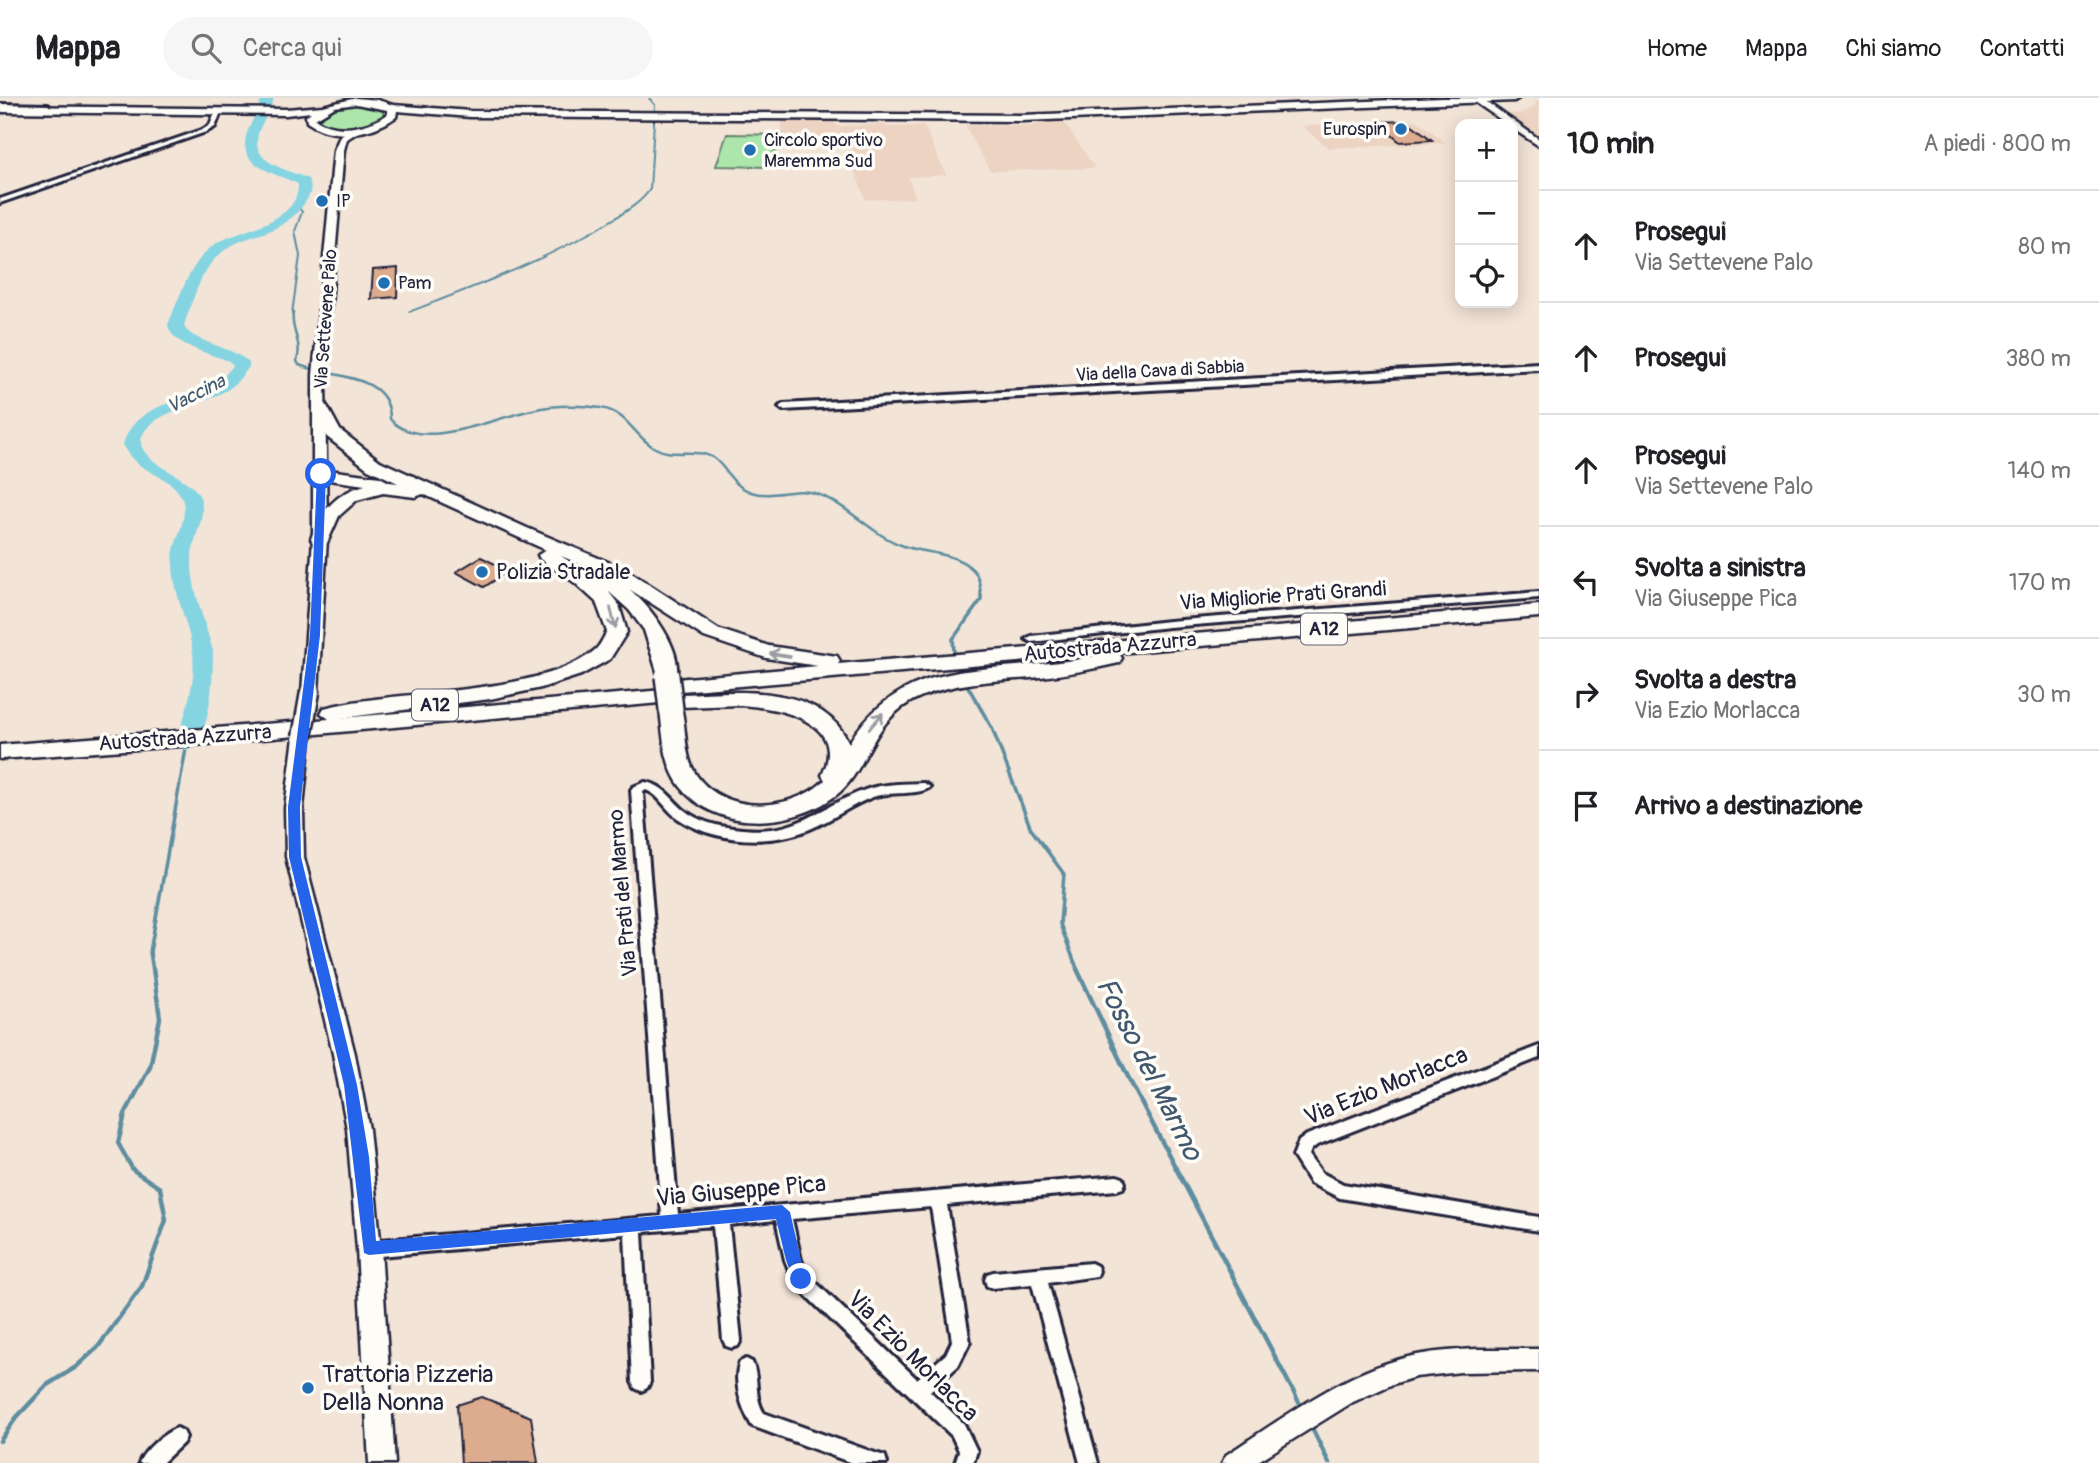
<!DOCTYPE html>
<html lang="it">
<head>
<meta charset="utf-8">
<style>
	:root { --surface:#fff; --page:#f6f6f6; --text:#202124; --muted:#757577; --line:#e0e0e0 }
	body { margin:0; font-family:Pangolin,sans-serif; background:var(--page); color:var(--text) }
	.controls { position:absolute; right:21px; top:21px; display:grid; overflow:hidden; border-radius:14px; box-shadow:0 4px 18px #0003 }
	.controls button { width:63px; height:63px; display:grid; place-items:center; padding:0; border:0; border-bottom:2px solid var(--line); background:var(--surface); color:var(--text); font:35px sans-serif }
	.stop { position:absolute; width:21px; height:21px; margin:-16px; border:5px solid #2563eb; border-radius:50%; background:#fff }
	.stop.end { background:#2563eb; border-color:#fff; box-shadow:0 2px 7px #0008 }
	.list { margin:0; padding:0; list-style:none }
	h2 { display:flex; justify-content:space-between; align-items:center; height:91px; margin:0; padding:0 28px; font-size:30px }
	h2 small { font-size:23px; font-weight:400; color:var(--muted) }
	.list li { display:grid; grid-template-columns:46px 1fr auto; gap:21px; align-items:center; box-sizing:border-box; height:112px; padding:0 28px; border-top:2px solid var(--line) }
	.list b { display:block; font-size:26px; white-space:nowrap }
	.list p { margin:0; font-size:23px; white-space:nowrap; color:var(--muted) }
	.list em { font-size:23px; font-style:normal; color:var(--muted) }
	.icon { flex:none; width:38px; height:38px; fill:none; stroke:currentColor; stroke-width:2; stroke-linecap:round; stroke-linejoin:round }
	.map { position:relative; flex:none; width:1539px; height:1365px; overflow:hidden }
	header { display:flex; align-items:center; gap:42px; box-sizing:border-box; height:98px; padding:0 35px; background:var(--surface); border-bottom:2px solid var(--line) }
	header strong { font-size:33px }
	nav { display:flex; gap:38px; margin-inline-start:auto; font-size:24px }
	.search { width:490px; height:63px; background:var(--page); display:flex; align-items:center; gap:18px; box-sizing:border-box; padding:0 24px; border-radius:38px; color:var(--muted); font-size:26px }
	main { display:flex }
	aside { flex:1; background:var(--surface) }
	.map>svg:first-child { display:block }
</style>
</head>
<body>
<header>
<strong>Mappa</strong>
<div class="search"><svg class="icon" aria-label="search" viewBox="0 0 24 24"><circle cx="10" cy="10" r="6"/><path d="M15 15l6 6"/></svg>Cerca qui</div>
<nav><a>Home</a><a>Mappa</a><a>Chi siamo</a><a>Contatti</a></nav>
</header>
<main>
<div class="map">
<svg width="1539" height="1365" viewBox="0 0 1539 1365">
	<rect width="100%" height="100%" fill="#f3e4d8"/>
	<filter id="ink" filterUnits="userSpaceOnUse"><feTurbulence type="fractalNoise" baseFrequency=".0143" numOctaves="2"/><feDisplacementMap in="SourceGraphic" scale="14" xChannelSelector="R" yChannelSelector="G"/><feConvolveMatrix kernelMatrix="1 2 1 2 8 2 1 2 1" color-interpolation-filters="sRGB"/></filter>
	<g filter="url(#ink)">
		<path fill="#ecd3c2" d="M1535,3h4v41l-38,-27 21,-2 14,-8z
			M1417,22l29,23 -118,5 -26,-22z
			M782,24h52l3,4 48,-2 2,3 37,-1 22,49 -38,2 8,21 -50,2 -21,-53 -62,-1z
			M1064,24l31,46 -105,3 -25,-46 68,1 7,-3z"/>
		<path fill="#ace6aa" stroke="#678472" stroke-width="2" d="M356,6l26,5 2,7c-16,13 -48,16 -65,5l-1,-4 17,-10z
			M727,36l56,1v11l-10,7 -1,14 -56,-1z"/>
		<g fill="none" stroke-linecap="round" stroke-linejoin="round">
			<path stroke="#5d8d9f" stroke-width="2" d="M409,214c70,-27 140,-53 203,-92 13,-8 30,-18 38,-31l5,-84 -6,-7
				M292,216l8,-58 -5,-25 7,-19 -5,-7"/>
			<path stroke="#5d8d9f" stroke-width="2.5" d="M293,214c-3,20 10,28 4,49l2,4c33,13 91,8 91,54 30,35 106,-2 142,-9 22,-5 47,-5 69,-2 27,4 33,29 54,40 18,10 40,0 57,9 14,8 18,28 39,35 20,7 43,-5 63,1 33,10 55,40 87,52 22,9 51,6 70,23 9,7 9,19 10,29"/>
			<path stroke="#5d8d9f" stroke-width="3.5" d="M954,554l-1,-13 28,-39v-5
				M967,587l25,43 39,101 33,45 -4,50 18,47
				M153,873l-3,-19 37,-209"/>
			<path stroke="#5d8d9f" stroke-width="4.5" d="M1077,871l53,112 172,327
				M1310,1326l19,39
				M0,1343l16,-23 31,-33 29,-18 22,-20 44,-61 24,-66 -6,-32 -27,-18 -15,-27 7,-29 25,-47 10,-49 -7,-49"/>
			<path fill="#85d4e2" fill-rule="evenodd" d="M262,0h12c-3,11 -9,20 -14,30 -14,35 25,40 48,51 5,10 2,17 -4,25 -26,35 -57,27 -83,49 -21,17 -28,48 -37,72 2,16 52,22 65,38v4c-6,8 -14,18 -22,23 -23,14 -71,20 -84,44 -14,26 45,40 56,61 10,20 -7,42 -7,63 -1,31 13,63 21,93 0,30 -2,71 -18,97l-8,2 -8,-2 -3,-5c9,-28 22,-65 16,-95 -5,-29 -20,-58 -19,-89 0,-19 18,-43 8,-63 -11,-23 -46,-22 -58,-51 13,-45 62,-40 94,-63 6,-4 11,-11 16,-16l-4,-5c-17,-7 -58,-15 -61,-36 11,-26 20,-58 42,-77 22,-19 90,-23 88,-64 -25,-12 -66,-19 -49,-56 4,-10 10,-19 13,-30z"/>
		</g>
		<path fill="#ddac8f" stroke="#22223b" stroke-width="2" d="M1407,23l25,19 -32,2 -24,-20z
			M398,170l-1,29 -26,2 2,-29z
			M481,459l28,14 -25,16 -28,-15z
			M482,1299l49,20 7,46h-77l-4,-58z"/>
		<g fill="none" stroke-linecap="round" stroke-linejoin="round">
			<g stroke="#22223b" stroke-width="6">
				<path id="minor" d="M0,6l48,1 3,2 -3,2 -48,-1z
					M216,13l5,1 -6,15 -9,5 -206,71v-4l202,-69 8,-5z
					M1539,265v6l-756,41 -4,-3 4,-3z
					M1539,494v6l-370,29 -138,15 -5,-3 5,-3 138,-15z
					M645,684c19,3 25,16 38,27 14,12 33,17 50,19 66,9 78,-18 132,-38 19,-7 39,-6 59,-7l6,4c-10,9 -42,4 -57,10 -22,8 -41,23 -63,32 -39,17 -95,14 -131,-10 -11,-7 -17,-19 -27,-26l-6,-3 -3,2 35,422 439,-38 6,2 2,5 -2,5 -6,2 -170,15 23,137 -12,24 -28,25 34,33 13,27 -4,12h-18l4,-12 -7,-15 -157,-151 -10,-25 -9,-40 -47,5 12,115 -3,6 -6,2 -6,-2 -3,-6 -10,-114 -71,6 8,150 -3,6 -6,3 -6,-3 -3,-6 -7,-148 -256,23 -6,-3 -2,-5 2,-5 6,-3 293,-25 -31,-426 2,-3zM931,1109l21,134 -6,13 -29,25 -110,-105 -6,-14 -9,-41z
					M1539,948v12l-222,87 -6,5 -2,5 13,18 21,11 196,33v14l-199,-33 -30,-15 -17,-27 6,-15 8,-6z
					M1091,1165l6,3 2,5 -2,5 -49,7 50,180h-18l-48,-179 -39,4 -6,-2 -2,-6 2,-6 6,-2z
					M746,1261l6,3c8,18 1,33 12,51l114,41 7,2 2,7h-35l-100,-37c-10,-17 -20,-45 -12,-64z
					M177,1330l6,3 3,6 -3,6 -21,20h-23c5,-13 25,-30 38,-35z"/>
			</g>
			<g stroke="#22223b" stroke-width="5">
				<path id="tertiary" d="M1477,0h4l58,41v7l-26,-17v-5h-6l-32,-22z
					M1477,1251h62v22l-78,1 -46,5 -22,7 -40,18 -98,61h-33l4,-8c59,-38 121,-86 191,-100 20,-4 40,-5 60,-6z"/>
			</g>
			<g stroke="#22223b" stroke-width="5">
				<path id="secondary" d="M355,29l8,2 -16,10 -3,11 -19,225 2,164 -9,153 -8,5 -8,-5 11,-153v-164l21,-225 6,-14z
					M302,633l8,6 -7,71 1,49 51,197 14,75 12,120 14,214h-26l-12,-214 -10,-120 -14,-75 -47,-197 -1,-49 9,-71z"/>
			</g>
			<g stroke="#22223b" stroke-width="5">
				<path id="primary" d="M356,0l22,2 15,5 77,6 552,4 421,-17h76l-5,3 -492,20 -552,-4 -73,-6 -1,6c-25,18 -63,24 -89,5l-1,-6 5,-4 -25,3 -286,-3v-6l286,3 37,-3zM356,6l31,6 1,4c-20,14 -52,20 -73,5l20,-12z"/>
			</g>
			<g stroke="#22223b" stroke-width="5">
				<path id="motorway" d="M321,307l6,1 13,24 40,31 147,67 100,42 91,59 51,17 68,10 3,5 -2,3 701,-59v12l-421,36 4,5 -3,5c-26,6 -51,11 -78,14 -40,4 -83,4 -121,20 -52,23 -50,73 -85,99 -43,33 -121,36 -155,-10 -16,-22 -17,-51 -20,-77l3,-5 10,-1 2,-7 8,-2c55,-3 138,-11 166,49 59,-96 157,-65 250,-88l-418,36 -7,-2 -4,-5 2,-3h-12l-16,-51 -15,-20 -21,-19 11,14 8,27 -17,27 -29,16 -40,13 -51,11 -149,19 322,-28 8,2 3,5 -3,5 -464,42 -207,15v-14l329,-26 -8,-6 3,-5c71,-19 218,-12 271,-58 5,-4 8,-12 12,-18l-11,-30 -22,-20 -34,-23 -2,-4 8,-5 -123,-56 -8,3 -32,-4 -26,7 -18,16 -12,27h-14l-2,-4c9,-28 25,-46 54,-54l-50,-7 -3,-4 3,-4 6,-1 59,8 9,5 9,1 -30,-14 -41,-32 -14,-27zM561,458l35,15 -7,4zM629,491l75,48 62,21 52,8 -142,13c8,-29 -26,-73 -47,-90zM741,607c38,3 108,16 81,70l3,5c-33,32 -100,35 -128,-4 -14,-20 -10,-47 -16,-69z"/>
			</g>
			<use href="#minor" fill="#fdfcf7" fill-rule="evenodd"/>
			<use href="#tertiary" fill="#fdfcf7" fill-rule="evenodd"/>
			<use href="#secondary" fill="#fdfcf7" fill-rule="evenodd"/>
			<use href="#primary" fill="#fdfcf7" fill-rule="evenodd"/>
			<use href="#motorway" fill="#fdfcf7" fill-rule="evenodd"/>
			<g stroke="#22223b" stroke-width="23" stroke-linecap="butt">
				<path id="secondary-bridge" d="M302,639l8,-45"/>
			</g>
			<g stroke="#22223b" stroke-width="28" stroke-linecap="butt">
				<path id="motorway-bridge" d="M667,578l4,33"/>
			</g>
			<use href="#secondary-bridge" stroke="#fdfcf7" stroke-width="18"/>
			<use href="#motorway-bridge" stroke="#fdfcf7" stroke-width="23"/>
		</g>
		<defs><path id="oneway-shaft" d="M-6 0H5M1.5-3L5.5 0L1.5 3" fill="none" stroke-width="1.6" stroke-linecap="round" stroke-linejoin="round" transform="scale(1.75)"/></defs>
		<g stroke="#9a9aa2">
			<use href="#oneway-shaft" transform="translate(613 520) rotate(76)"/>
			<use href="#oneway-shaft" transform="translate(780 557) rotate(-171)"/>
			<use href="#oneway-shaft" transform="translate(876 623) rotate(-50)"/>
		</g>
	</g>
	<path fill="#2563eb" d="M321,373l5,3 -6,161 -20,172 1,50 56,228 12,72 7,84 406,-36 8,7 11,48 8,19 -3,5 -5,2 -6,-2 -9,-24 -10,-41 -407,36 -5,-2 -20,-168 -55,-228 -1,-50 22,-172 7,-161z"/>
	<g fill="#1f6fb2" stroke="#fdfcf7" stroke-width="2.5">
		<circle cx="1401" cy="31" r="7"/>
		<circle cx="750" cy="52" r="7"/>
		<circle cx="322" cy="103" r="7"/>
		<circle cx="384" cy="185" r="7"/>
		<circle cx="482" cy="474" r="7"/>
		<circle cx="308" cy="1290" r="7"/>
	</g>
	<g text-anchor="middle" dominant-baseline="central" stroke-width="7" stroke-linejoin="round" paint-order="stroke">
		<g font-size="18" fill="#22223b" stroke="#fdfcf7" text-anchor="start">
			<text x="1387" y="31" text-anchor="end">Eurospin</text>
			<text x="764" y="42">Circolo sportivo<tspan x="764" dy="21">Maremma Sud</tspan></text>
			<text x="336" y="103">IP</text>
			<text x="398" y="185">Pam</text>
		</g>
		<g font-size="18" fill="#22223b" stroke="#fdfcf7">
			<text transform="translate(326 221) rotate(-86)">Via Settevene Palo</text>
			<text transform="translate(1160 273) rotate(-3)">Via della Cava di Sabbia</text>
		</g>
		<g font-size="19" font-style="italic" fill="#40576d" stroke="#fdfcf7">
			<text transform="translate(196 296) rotate(-27)">Vaccina</text>
		</g>
		<g fill="#fdfcf7" stroke="#646373" stroke-width="2">
			<rect x="1301" y="515.5" width="46" height="31" rx="5"/>
			<rect x="412" y="591.5" width="46" height="31" rx="5"/>
		</g>
		<g font-size="19" font-weight="bold" fill="#22223b">
			<text x="1324" y="531">A12</text>
			<text x="435" y="607">A12</text>
		</g>
		<g font-size="21" fill="#22223b" stroke="#fdfcf7" text-anchor="start">
			<text x="496" y="474">Polizia Stradale</text>
		</g>
		<g font-size="21" fill="#22223b" stroke="#fdfcf7">
			<text transform="translate(1283 498) rotate(-4)">Via Migliorie Prati Grandi</text>
			<text transform="translate(1110 549) rotate(-5)">Autostrada Azzurra</text>
			<text transform="translate(185 640) rotate(-4)">Autostrada Azzurra</text>
			<text transform="translate(623 795) rotate(-95)">Via Prati del Marmo</text>
		</g>
		<g font-size="24" fill="#22223b" stroke="#fdfcf7">
			<text transform="translate(1386 988) rotate(-22)">Via Ezio Morlacca</text>
			<text transform="translate(741 1093) rotate(-5)">Via Giuseppe Pica</text>
			<text transform="translate(913 1258) rotate(45)">Via Ezio Morlacca</text>
		</g>
		<g font-size="24" fill="#22223b" stroke="#fdfcf7" text-anchor="start">
			<text x="322" y="1276">Trattoria Pizzeria<tspan x="322" dy="28">Della Nonna</tspan></text>
		</g>
		<g font-size="28" font-style="italic" fill="#40576d" stroke="#fdfcf7">
			<text transform="translate(1149 971) rotate(63)">Fosso del Marmo</text>
		</g>
	</g>
</svg>
<div class="controls">
<button>+</button>
<button>−</button>
<button><svg class="icon" aria-label="locate" viewBox="0 0 24 24"><circle cx="12" cy="12" r="6"/><path d="M12 2v4M12 18v4M2 12h4M18 12h4"/></svg></button>
</div>
<div class="stop" style="left:321px;top:376px"></div>
<div class="stop end" style="left:801px;top:1181px"></div>
</div>
<aside>
<h2>10 min<small>A piedi · 800 m</small></h2>
<ul class="list">
<li><svg class="icon" aria-label="ahead" viewBox="0 0 24 24"><path d="M12 20V5M6 11l6-6 6 6"/></svg><div><b>Prosegui</b><p>Via Settevene Palo</p></div><em>80 m</em></li>
<li><svg class="icon" aria-label="ahead" viewBox="0 0 24 24"><path d="M12 20V5M6 11l6-6 6 6"/></svg><div><b>Prosegui</b></div><em>380 m</em></li>
<li><svg class="icon" aria-label="ahead" viewBox="0 0 24 24"><path d="M12 20V5M6 11l6-6 6 6"/></svg><div><b>Prosegui</b><p>Via Settevene Palo</p></div><em>140 m</em></li>
<li><svg class="icon" aria-label="left" viewBox="0 0 24 24"><path d="M17 20v-9H6M10 6l-5 5 5 5"/></svg><div><b>Svolta a sinistra</b><p>Via Giuseppe Pica</p></div><em>170 m</em></li>
<li><svg class="icon" aria-label="right" viewBox="0 0 24 24"><path d="M7 20v-9h11M14 6l5 5-5 5"/></svg><div><b>Svolta a destra</b><p>Via Ezio Morlacca</p></div><em>30 m</em></li>
<li><svg class="icon" aria-label="arrive" viewBox="0 0 24 24"><path d="M6 21V4h12l-3 4 3 4H6"/></svg><div><b>Arrivo a destinazione</b></div></li>
</ul>
</aside>
</main>
</body>
</html>
